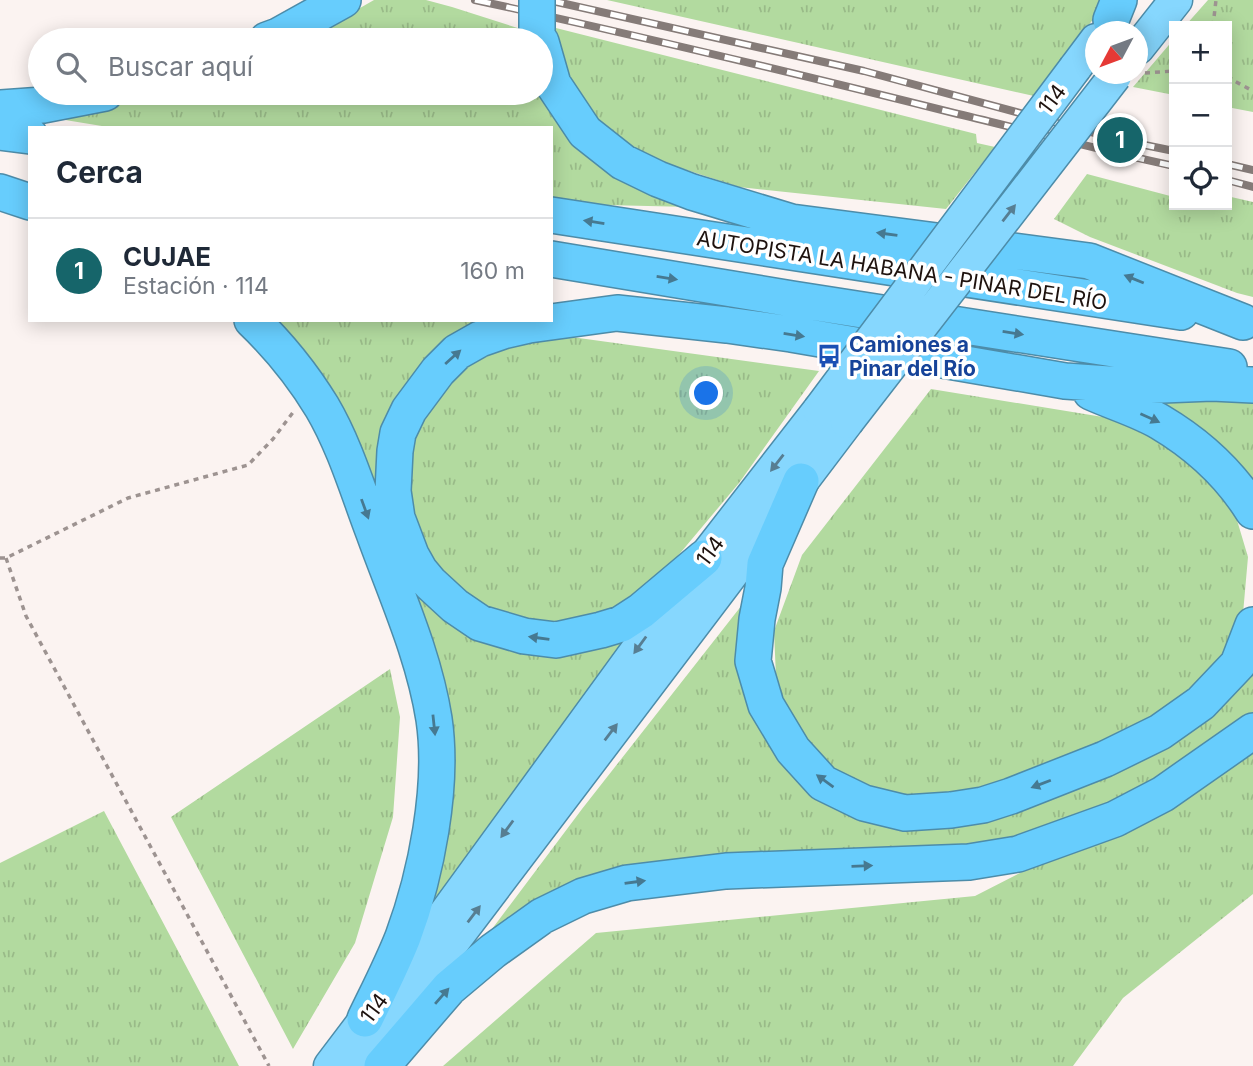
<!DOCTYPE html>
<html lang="es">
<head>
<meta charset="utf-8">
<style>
	:root { --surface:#fff; --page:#f2f2f3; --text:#1f2937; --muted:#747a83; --line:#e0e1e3; --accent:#16656a }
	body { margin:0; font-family:Inter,sans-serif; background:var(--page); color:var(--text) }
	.controls { position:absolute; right:21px; top:21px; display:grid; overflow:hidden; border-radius:0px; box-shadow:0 4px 18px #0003 }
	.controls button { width:63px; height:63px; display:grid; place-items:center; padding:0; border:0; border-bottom:2px solid var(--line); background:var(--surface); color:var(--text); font:35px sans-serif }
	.compass { position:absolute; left:1085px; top:21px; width:63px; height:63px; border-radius:50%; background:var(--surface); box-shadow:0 4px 18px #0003; rotate:229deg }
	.you { position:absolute; left:707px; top:394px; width:24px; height:24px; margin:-18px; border:5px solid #fff; border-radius:50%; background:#1a73e8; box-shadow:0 0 0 10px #1a73e833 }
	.badge { display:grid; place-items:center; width:46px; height:46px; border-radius:50%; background:var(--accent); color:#fff; font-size:23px; font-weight:700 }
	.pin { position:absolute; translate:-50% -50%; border:4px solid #fff; box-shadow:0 2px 7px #0006 }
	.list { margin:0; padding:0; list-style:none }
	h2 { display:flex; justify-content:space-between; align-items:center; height:91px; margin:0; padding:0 28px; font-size:30px }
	h2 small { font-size:23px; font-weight:400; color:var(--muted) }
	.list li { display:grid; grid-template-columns:46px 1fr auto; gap:21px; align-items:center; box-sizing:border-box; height:105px; padding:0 28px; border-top:2px solid var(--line) }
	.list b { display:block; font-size:26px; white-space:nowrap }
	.list p { margin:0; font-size:23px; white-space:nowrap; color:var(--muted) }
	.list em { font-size:23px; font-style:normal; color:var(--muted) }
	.icon { flex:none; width:38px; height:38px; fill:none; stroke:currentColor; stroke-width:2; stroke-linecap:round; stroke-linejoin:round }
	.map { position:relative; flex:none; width:1253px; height:1066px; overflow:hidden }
	.search { position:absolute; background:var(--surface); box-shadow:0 4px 18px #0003; left:28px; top:28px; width:525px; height:77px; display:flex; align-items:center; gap:18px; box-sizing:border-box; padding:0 24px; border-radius:38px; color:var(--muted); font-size:26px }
	.panel { position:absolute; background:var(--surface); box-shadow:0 4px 18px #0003; left:28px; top:126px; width:525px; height:196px; border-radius:0px }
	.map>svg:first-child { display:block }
</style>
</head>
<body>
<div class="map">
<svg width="1253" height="1066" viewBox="0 0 1253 1066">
	<defs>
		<pattern id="grass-tufts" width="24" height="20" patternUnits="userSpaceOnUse" patternTransform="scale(1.75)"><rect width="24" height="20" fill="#b2da9f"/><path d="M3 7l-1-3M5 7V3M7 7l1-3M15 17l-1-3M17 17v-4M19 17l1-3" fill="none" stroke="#99ba88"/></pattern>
	</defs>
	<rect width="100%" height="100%" fill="#fbf3f1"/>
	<path fill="url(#grass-tufts)" d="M374,0h52l26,7 72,23 2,10h-222z
		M607,0h497l-3,9 -67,87z
		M1208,0h45v112l-26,-5v-81h-42z
		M552,27l424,107 1,9 18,4 -49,62 -207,-22 -77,-25 -42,-21 -26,-22 -23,-31z
		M1174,39v56l-41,-8z
		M175,93h366l150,114 -86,-2 -54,-8v-69h-437l-61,-10z
		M1087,174l87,23v8h53v-9l26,6v95l-16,-4 -147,-56 -36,-18z
		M265,320h225l-44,29 -65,150 83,128 169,4 -216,302 24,-244z
		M557,335l262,36 -80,112 -94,112 -42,24 -55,7 -79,-24 -29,-31 -23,-39 -13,-57 8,-39 27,-50 46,-35z
		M931,389l178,29 67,28 55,54 17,57 -6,68 -27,45 -74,60 -173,66 -52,3 -55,-9 -50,-36 -34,-54 -3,-69 28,-76z
		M1133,401l120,1v85l-41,-49z
		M760,582l-14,62 64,146 182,21 261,-155v58l-112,78 -124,45 -90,14 -297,18 -147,72 99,-132z
		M390,669l10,48 -7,100 -38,126 -62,106 -122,-232z
		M1253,753v141l-130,104 -50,68h-630l153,-133 379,-37z
		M104,811l135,255h-239v-203z"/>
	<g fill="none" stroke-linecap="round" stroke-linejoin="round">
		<g stroke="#4d8ca9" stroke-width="35">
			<path id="trunk" d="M1138,48l38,-48
				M1075,68l21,-28
				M330,1066l106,-140 268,-368 115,-148
				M359,1066l488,-644"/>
		</g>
		<g stroke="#4d8ca9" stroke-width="38">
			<path id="motorway" d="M1111,20l8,-20
				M267,40l11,-4 65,-36
				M541,42l12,42 32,48 38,30 35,17 34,13 99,30 298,39 154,61
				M0,108l43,-3 62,-12
				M0,132l30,4
				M0,192l30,10
				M551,215l630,97
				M551,259l241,40 437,68
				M252,320c26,25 51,56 70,87 23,39 36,84 52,126 22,61 50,122 60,186 10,67 -8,156 -31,218 -11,28 -25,55 -38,82
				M1091,392c22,10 49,18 69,30 37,22 70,52 93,89
				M801,481l-36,83 -2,24 -6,31 -4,42 13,44 27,45 30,33 41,20 41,10 46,-3 32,-5 28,-9 94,-37 55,-27 41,-29 37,-39 15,-39
				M704,558l-63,53 -20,13 -20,6 -45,10 -32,-4 -44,-13 -25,-17 -25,-23 -10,-12 -9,-16 -14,-37 -4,-27 2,-40 3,-18 11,-23 29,-39 19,-19 23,-13 23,-8 26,-6 88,-12 110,12 64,9 274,47 73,5 74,-3 41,2
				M382,1066l67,-78 44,-37 49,-35 41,-20 44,-13 99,-12 243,-9 49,-8 97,-35 48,-25 90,-63"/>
		</g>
		<path stroke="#9d9391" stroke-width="3.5" stroke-dasharray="5 5" stroke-linecap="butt" d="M1213,26l3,-26
			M1145,73l29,-2
			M1227,77l26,14
			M0,558h6l122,-60 120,-33 25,-26 21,-28
			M6,558l20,58 243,450"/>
		<use href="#trunk" stroke="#86d7fe" stroke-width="32"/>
		<use href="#motorway" stroke="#67cdfd" stroke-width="35"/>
		<g stroke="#857b78" stroke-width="8">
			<path id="rail" d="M475,0c161,35 323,74 483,114 72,17 144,37 216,52
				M548,0l316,71 256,69 54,11
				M1227,164l26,6
				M1227,180l26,7"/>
		</g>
		<use href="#rail" stroke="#fff" stroke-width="5" stroke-dasharray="16" stroke-linecap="butt"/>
		<g stroke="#4d8ca9" stroke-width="35" stroke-linecap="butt">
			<path id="trunk-bridge" d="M819,410l256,-342
				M847,422l268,-346"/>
		</g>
		<g stroke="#4d8ca9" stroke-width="38" stroke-linecap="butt">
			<path id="motorway-bridge" d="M537,0v31"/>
		</g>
		<use href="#trunk-bridge" stroke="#86d7fe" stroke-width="32"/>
		<use href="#motorway-bridge" stroke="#67cdfd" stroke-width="35"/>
	</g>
	<defs><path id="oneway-solid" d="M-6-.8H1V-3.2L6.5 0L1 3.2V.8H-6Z" transform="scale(1.75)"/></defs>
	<g fill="#577e92">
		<use href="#oneway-solid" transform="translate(1009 213) rotate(-52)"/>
		<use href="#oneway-solid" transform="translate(777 463) rotate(128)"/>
		<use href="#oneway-solid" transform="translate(640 645) rotate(126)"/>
		<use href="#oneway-solid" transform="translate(611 732) rotate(-53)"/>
		<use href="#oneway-solid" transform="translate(507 829) rotate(126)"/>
		<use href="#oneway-solid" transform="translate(474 914) rotate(-53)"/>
	</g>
	<g fill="#467991">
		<use href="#oneway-solid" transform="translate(594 222) rotate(-171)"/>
		<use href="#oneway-solid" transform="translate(887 234) rotate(-172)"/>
		<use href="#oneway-solid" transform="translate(667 278) rotate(9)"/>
		<use href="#oneway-solid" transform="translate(1134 279) rotate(-158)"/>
		<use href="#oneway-solid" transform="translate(1013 333) rotate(9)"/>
		<use href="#oneway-solid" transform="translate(794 335) rotate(9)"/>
		<use href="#oneway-solid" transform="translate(453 357) rotate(-42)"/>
		<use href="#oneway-solid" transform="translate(1150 418) rotate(24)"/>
		<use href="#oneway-solid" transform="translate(365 509) rotate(70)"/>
		<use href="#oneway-solid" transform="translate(539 638) rotate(-172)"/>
		<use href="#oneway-solid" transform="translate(434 725) rotate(84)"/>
		<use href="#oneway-solid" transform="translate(825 781) rotate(-144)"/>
		<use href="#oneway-solid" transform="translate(1041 784) rotate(159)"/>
		<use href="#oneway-solid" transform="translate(862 866) rotate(-2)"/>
		<use href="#oneway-solid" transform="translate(635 882) rotate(-8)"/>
		<use href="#oneway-solid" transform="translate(442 996) rotate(-49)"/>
	</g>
	<defs>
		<g id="bus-bare" transform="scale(1.89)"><path d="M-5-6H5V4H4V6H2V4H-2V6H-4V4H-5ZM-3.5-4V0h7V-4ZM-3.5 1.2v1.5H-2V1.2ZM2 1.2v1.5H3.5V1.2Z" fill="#1a4fb4" stroke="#fff" stroke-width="2.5" paint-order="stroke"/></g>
	</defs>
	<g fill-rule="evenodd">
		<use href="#bus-bare" x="829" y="356"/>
	</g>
	<g text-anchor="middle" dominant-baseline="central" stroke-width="7" stroke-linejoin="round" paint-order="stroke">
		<g font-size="21" fill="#1e120e" stroke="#fff">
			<text transform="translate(1052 99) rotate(-53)">114</text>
			<text transform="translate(902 270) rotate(9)">AUTOPISTA LA HABANA - PINAR DEL RÍO</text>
			<text transform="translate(710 551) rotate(-53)">114</text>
			<text transform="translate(374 1008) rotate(-53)">114</text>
		</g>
		<g font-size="21" font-weight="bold" fill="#164399" stroke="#fff" text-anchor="start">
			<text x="849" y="344">Camiones a<tspan x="849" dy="24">Pinar del Río</tspan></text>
		</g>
	</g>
</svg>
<div class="controls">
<button>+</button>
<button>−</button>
<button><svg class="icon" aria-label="locate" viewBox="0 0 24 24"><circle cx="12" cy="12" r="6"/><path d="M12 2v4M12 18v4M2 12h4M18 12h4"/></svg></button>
</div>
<svg class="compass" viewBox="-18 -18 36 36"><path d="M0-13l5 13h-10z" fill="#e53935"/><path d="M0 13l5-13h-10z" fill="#747a83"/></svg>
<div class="you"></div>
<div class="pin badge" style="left:1120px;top:140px">1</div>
<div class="search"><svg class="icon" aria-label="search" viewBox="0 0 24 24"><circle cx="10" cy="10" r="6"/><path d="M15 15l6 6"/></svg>Buscar aquí</div>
<section class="panel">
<h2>Cerca<small></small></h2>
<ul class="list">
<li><span class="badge">1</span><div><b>CUJAE</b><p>Estación · 114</p></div><em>160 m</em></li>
</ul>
</section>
</div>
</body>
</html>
